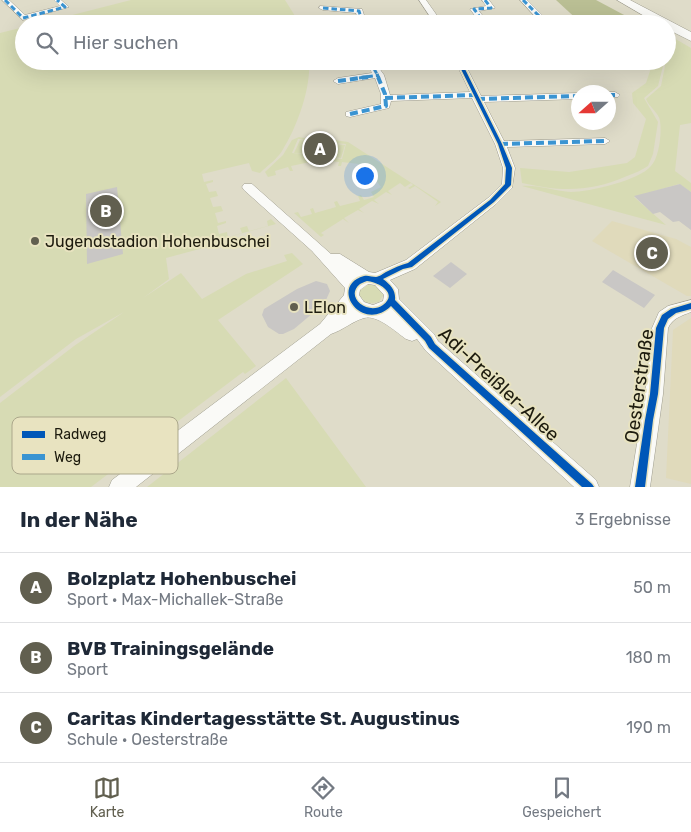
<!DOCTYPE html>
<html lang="de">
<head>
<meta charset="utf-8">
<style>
	:root { --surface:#fff; --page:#f2f2f3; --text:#1f2937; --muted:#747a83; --line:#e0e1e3; --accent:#615f4f }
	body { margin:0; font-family:Rubik,sans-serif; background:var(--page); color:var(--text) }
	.compass { position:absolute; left:571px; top:85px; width:45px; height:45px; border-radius:50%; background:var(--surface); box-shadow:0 5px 20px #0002; rotate:249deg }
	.you { position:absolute; left:364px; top:175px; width:18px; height:18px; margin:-12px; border:4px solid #fff; border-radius:50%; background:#1a73e8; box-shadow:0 0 0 8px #1a73e833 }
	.badge { display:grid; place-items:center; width:32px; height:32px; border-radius:50%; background:var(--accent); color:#fff; font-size:16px; font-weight:700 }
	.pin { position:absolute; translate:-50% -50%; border:2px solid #fff; box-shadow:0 1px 5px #0006 }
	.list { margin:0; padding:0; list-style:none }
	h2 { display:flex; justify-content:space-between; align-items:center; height:65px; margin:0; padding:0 20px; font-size:21px }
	h2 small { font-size:16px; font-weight:400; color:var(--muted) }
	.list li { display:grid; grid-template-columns:32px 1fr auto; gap:15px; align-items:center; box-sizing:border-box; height:70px; padding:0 20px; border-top:1px solid var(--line) }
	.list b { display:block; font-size:19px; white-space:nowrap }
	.list p { margin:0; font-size:16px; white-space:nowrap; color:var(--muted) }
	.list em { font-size:16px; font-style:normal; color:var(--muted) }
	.icon { flex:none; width:28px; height:28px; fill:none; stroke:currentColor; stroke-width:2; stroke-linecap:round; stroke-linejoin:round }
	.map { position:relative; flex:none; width:691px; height:487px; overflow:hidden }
	.search { position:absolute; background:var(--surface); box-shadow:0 5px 20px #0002; left:15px; right:15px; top:15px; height:55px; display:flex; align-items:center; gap:12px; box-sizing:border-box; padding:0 18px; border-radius:28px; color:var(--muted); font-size:19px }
	.sheet { height:275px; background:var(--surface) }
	nav { display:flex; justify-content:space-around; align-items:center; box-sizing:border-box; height:70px; border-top:1px solid var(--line); background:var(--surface); font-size:14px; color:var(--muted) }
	nav a { display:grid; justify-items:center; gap:2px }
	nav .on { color:var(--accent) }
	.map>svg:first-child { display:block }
</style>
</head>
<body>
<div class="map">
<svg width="691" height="487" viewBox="0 0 691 487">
	<rect width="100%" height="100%" fill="#dfdcc9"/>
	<path fill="#e0dabb" d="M612,221l64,18 15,8v49h-4l-95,-55z
		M691,318v166l-25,-6 7,-148z"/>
	<path fill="#d7dbb4" d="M131,0h154l15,24h-263z
		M24,27v34h285c2,28 -12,66 -27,90 -5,8 -15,15 -22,22l-8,-2 -3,-8 -47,11 2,8 9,-2v2l-7,2 3,8 7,-1 2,5 -8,2 3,9 8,-1 2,5 -8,2 3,10 8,-2v2l-9,3 2,8 8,-2 1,5 14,-4 -2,-5 7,-2 2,5 19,-5 -1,-5 4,-2 5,5 -55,15 1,4 -56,15 3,21 -26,19 38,-25 21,26 44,-25 41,-13 -3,-6 8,-2 11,11 -85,56 38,46 -11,8 -2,-2 -152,115h-91v-84l74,-57 50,-34 -48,27 -76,58v-364z
		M667,34l24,14v75l-11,2 -5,46 16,12v9l-12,-8 -45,13 32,28 -144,-39c12,-2 34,5 49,6 18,0 69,-12 80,-26 8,-8 11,-33 9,-45 -1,-8 -11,-14 -14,-22l15,-13 4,-20 -3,-5h5z
		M649,61h11l3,5 -5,20 -14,12 14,24 -5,32 -5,12c-6,4 -13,7 -21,10 -37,16 -65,16 -105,7l-2,-15 49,4 58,-9 8,-6 11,-38 -13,-16 -1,-10 14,-10 6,-18z
		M299,137l25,5 -26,-3 -6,14 50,6 4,-15 -12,-1 1,-3 13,2 93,60 -6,4 3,-4 -23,-16 -5,3 -2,-1 5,-3 -2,-2 -6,4 -5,-4 -12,8 4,4 -6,-3 -12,8 5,4 -7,-3 -13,8 5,4 -6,-3 -14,8 5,5 -6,-4 -22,14 3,2 -3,2 -27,-24 4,-1 3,5 11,-3 -2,-5 3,-1 2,5 21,-6 -2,-5 3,-1 3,5 20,-5 -2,-5 3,-1 3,5 10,-3 -3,-5 10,-5 -15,-20 -8,1 1,-4 -17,-2 -1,4h-3l1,-4 -18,-2 -2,4 -7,2 -2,-4 -19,4 2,5h-3l-2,-4 -13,4 1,4 -8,2 -3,-5 18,-17 9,-15z
		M300,140l45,5 -4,13 -47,-5z
		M369,284l8,2 7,8 -5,8 -12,2 -7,-8v-6z
		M286,378l80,109h-219z"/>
	<path fill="#babf94" d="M556,0h40l45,24h-59z"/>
	<path fill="#c9c7c5" d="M680,184l11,8v38l-12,-9 -6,1 -13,-10 -7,2 -19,-18z
		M117,187l6,67 -36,10 -1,-70z
		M451,262l16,12 -17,14 -17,-12z
		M613,270l42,25 -11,13 -42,-26z
		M316,281l11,3 3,7 -4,9 -13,13 -19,16 -11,5h-4l-11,-7 -6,-12 2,-6 33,-20z"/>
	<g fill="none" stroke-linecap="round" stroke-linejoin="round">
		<g stroke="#9e9c8e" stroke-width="1">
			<path id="minor" d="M2,0h7l16,15 35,-9 -6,-6h7l8,7 -46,13z
				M419,0h7l17,24h-8z
				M482,0h7l6,8 -16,3 10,13h-8l-11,-15 16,-3z
				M520,0h7l24,24h-9z
				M320,6l42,3 5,15h-8l-3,-11 -33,-3 -4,-2z
				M366,61h8l10,14 6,20 80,-3 -15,-31h136l-4,3 -121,2 15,30 97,-3v6l-94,3 20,39 101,-3 5,3 -5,3 -98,3 8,21 -3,20 -16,16 -81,65 -25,11 8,9 1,10 35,35 4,7 158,139 3,7h-25l-148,-136 -9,-12 -5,2 -6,-2c-10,-7 -29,-25 -42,-21 -11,3 -21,12 -33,16l-195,153h-27l3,-7 208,-156 24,-29 1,-7 -33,-37 -68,-61 -2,-3 2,-3h8l79,70h9l29,18 6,1 31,-13 82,-62 14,-14 1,-16 -8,-24 -23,-46 -81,3 -2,7 -39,9 -4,-1v-4l35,-8v-10l-6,-16 -37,6 -5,-3 5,-3 34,-5zM368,284l7,1 9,10 -1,6 -10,4 -9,-3 -5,-7 1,-5z
				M606,92h9l5,3 -2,2 -10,1v-6z
				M691,300v12c-10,4 -18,6 -23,16l-5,66 -13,93h-20l15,-93 7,-66 7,-16 9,-6z"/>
		</g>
		<g stroke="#9e9c8e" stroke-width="1">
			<path id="highway" d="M617,0h13l61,32v9l-24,-12v-5h-9z"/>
		</g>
		<use href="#minor" fill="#fafaf7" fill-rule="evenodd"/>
		<use href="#highway" fill="#fafaf7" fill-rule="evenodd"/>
		<path stroke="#3a94d2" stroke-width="3" stroke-dasharray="5.5 3" stroke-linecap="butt" d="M5,0l18,18 42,-11 -8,-7
			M485,0l6,8 -17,1 11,15
			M523,0l24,24
			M323,8l36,3 4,13
			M370,61l9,17
			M461,64l126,-3
			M359,78l20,-3"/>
		<path stroke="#3a94d2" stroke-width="4" stroke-dasharray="8 4" stroke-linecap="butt" d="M338,81l30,-4
			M608,95h7
			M385,98l90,-3
			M477,99l101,-3
			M350,114l36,-8 -1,-12 -7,-17
			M500,144l105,-3"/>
		<g stroke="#e8e3c0" stroke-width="3">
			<path id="cycleway" d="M457,61h4l41,83 10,24 -1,17 -17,17 -82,65 -9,2 -20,10c8,6 13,12 12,21l36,37 4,7 157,140 2,3h-12l-153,-139 -4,-7 -34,-35c-29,28 -63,-20 -27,-30 4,-1 8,1 12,1 3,0 8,-4 10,-5 8,-4 14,-7 22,-9l82,-63 15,-16 1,-16 -8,-24zM367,281c11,1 32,12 16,24 -15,11 -39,-8 -23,-21 2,-1 4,-2 7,-3z
				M691,303v6l-15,4 -8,6 -4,9 -6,66 -5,26 -8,67h-10l10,-67 5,-26 6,-66 6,-13 9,-6z"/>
		</g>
		<use href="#cycleway" fill="#0057b8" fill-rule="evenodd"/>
	</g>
	<g fill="#615f4f" stroke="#e8e3c0" stroke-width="2">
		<circle cx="35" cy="241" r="5"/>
		<circle cx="294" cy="307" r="5"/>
	</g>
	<g text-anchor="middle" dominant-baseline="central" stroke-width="4" stroke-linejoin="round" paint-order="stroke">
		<g font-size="16" fill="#1d1b0e" stroke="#e8e3c0" text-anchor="start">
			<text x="45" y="241">Jugendstadion Hohenbuschei</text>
			<text x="304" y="307">LEIon</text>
		</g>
		<g font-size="19" fill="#1d1b0e" stroke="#e8e3c0">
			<text transform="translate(499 384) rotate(43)">Adi-Preißler-Allee</text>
			<text transform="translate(639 386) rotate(-82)">Oesterstraße</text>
		</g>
	</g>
	<rect x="12" y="417" width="166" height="57" rx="8" fill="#e8e3c0" stroke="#aba78b" stroke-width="1"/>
	<rect x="22" y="431" width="23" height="7" fill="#0057b8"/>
	<rect x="22" y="454" width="23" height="6" fill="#3a94d2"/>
	<g font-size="14" fill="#1d1b0e">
		<text x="54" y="439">Radweg</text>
		<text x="54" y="462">Weg</text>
	</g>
</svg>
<svg class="compass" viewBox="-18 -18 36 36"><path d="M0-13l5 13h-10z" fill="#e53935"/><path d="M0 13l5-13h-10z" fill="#747a83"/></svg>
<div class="you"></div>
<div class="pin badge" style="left:320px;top:149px">A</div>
<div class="pin badge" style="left:106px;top:211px">B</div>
<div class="pin badge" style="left:652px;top:253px">C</div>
<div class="search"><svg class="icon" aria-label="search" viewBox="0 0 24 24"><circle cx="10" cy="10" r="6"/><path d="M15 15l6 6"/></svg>Hier suchen</div>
</div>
<section class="sheet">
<h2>In der Nähe<small>3 Ergebnisse</small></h2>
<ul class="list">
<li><span class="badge">A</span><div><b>Bolzplatz Hohenbuschei</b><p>Sport · Max-Michallek-Straße</p></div><em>50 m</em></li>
<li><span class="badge">B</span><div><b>BVB Trainingsgelände</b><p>Sport</p></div><em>180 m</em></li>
<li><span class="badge">C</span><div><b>Caritas Kindertagesstätte St. Augustinus</b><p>Schule · Oesterstraße</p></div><em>190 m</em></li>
</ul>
</section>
<nav>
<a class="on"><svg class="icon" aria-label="map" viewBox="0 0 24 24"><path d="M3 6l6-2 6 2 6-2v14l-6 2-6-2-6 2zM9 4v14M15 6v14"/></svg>Karte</a>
<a><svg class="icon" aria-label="directions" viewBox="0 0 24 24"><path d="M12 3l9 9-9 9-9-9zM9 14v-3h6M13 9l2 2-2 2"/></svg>Route</a>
<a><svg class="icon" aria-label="saved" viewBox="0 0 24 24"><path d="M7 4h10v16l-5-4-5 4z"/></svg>Gespeichert</a>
</nav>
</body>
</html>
